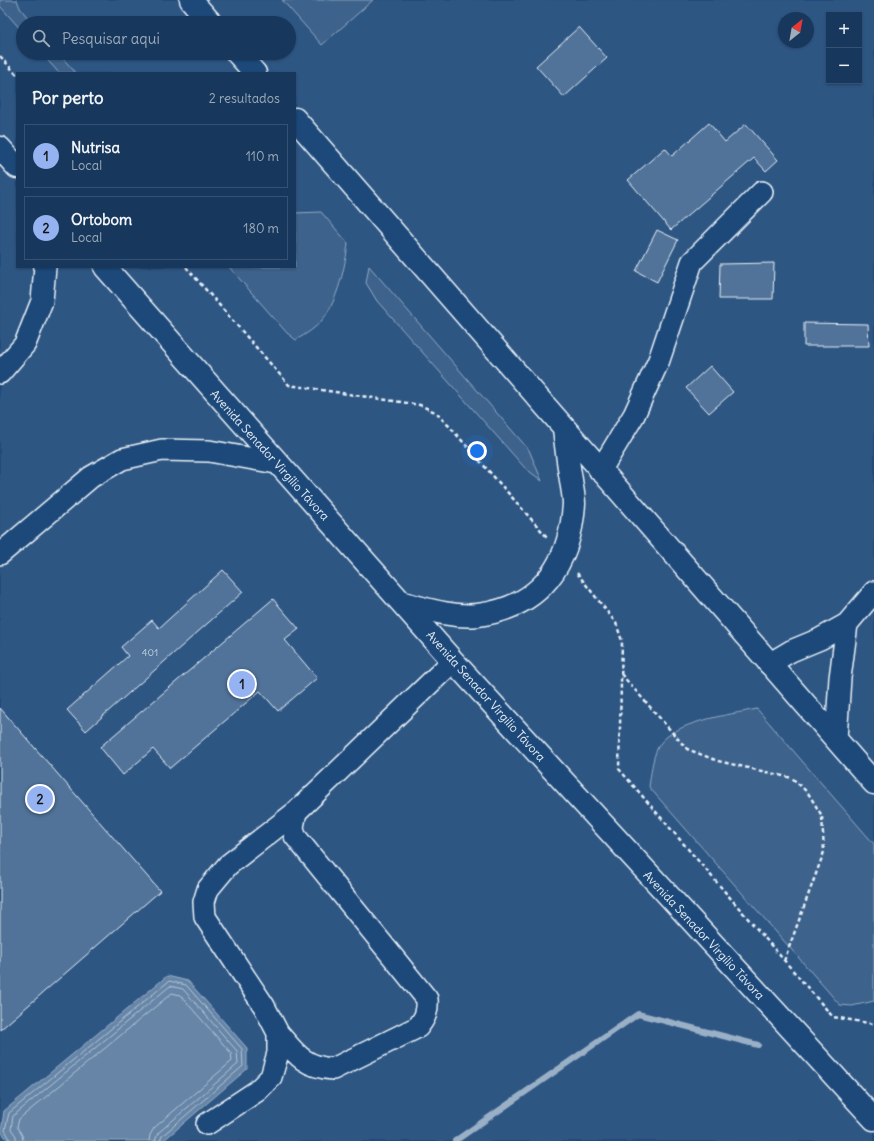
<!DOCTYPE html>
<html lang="pt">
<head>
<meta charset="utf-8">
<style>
	:root { --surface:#17385c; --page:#203f62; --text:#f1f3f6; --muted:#9eacbb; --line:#365272; --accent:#95b2f1 }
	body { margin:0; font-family:Delius,sans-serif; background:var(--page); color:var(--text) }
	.controls { position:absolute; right:12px; top:12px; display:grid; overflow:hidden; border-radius:0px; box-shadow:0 1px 3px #0004 }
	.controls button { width:36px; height:36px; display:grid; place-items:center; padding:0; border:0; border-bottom:1px solid var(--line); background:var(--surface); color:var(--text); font:20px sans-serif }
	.compass { position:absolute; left:778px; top:12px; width:36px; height:36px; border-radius:50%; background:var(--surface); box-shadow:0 1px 3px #0004; rotate:31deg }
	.you { position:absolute; left:477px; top:451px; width:14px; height:14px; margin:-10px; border:3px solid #fff; border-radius:50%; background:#1a73e8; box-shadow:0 0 0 6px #1a73e833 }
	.badge { display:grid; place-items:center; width:26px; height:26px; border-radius:50%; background:var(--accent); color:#111; font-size:13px; font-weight:700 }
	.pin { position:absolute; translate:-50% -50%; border:2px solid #fff; box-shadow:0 1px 4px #0006 }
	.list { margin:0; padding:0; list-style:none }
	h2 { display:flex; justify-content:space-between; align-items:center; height:52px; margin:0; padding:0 16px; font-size:17px }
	h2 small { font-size:13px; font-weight:400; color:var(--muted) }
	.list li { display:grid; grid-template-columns:26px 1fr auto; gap:12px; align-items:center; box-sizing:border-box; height:64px; margin:0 8px 8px; padding:0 8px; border:1px solid var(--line); border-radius:0px }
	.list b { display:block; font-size:15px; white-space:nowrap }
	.list p { margin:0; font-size:13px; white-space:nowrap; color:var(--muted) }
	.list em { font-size:13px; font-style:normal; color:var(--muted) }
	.icon { flex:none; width:22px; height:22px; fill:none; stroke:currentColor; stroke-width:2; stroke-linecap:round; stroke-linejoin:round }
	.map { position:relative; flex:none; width:874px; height:1141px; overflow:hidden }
	.search { position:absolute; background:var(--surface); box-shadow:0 1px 3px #0004; left:16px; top:16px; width:280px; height:44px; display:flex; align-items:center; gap:10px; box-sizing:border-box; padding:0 14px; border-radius:22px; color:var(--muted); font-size:15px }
	.panel { position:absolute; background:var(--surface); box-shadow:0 1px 3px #0004; left:16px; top:72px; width:280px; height:196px; border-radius:0px }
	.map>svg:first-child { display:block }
</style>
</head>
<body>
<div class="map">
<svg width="874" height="1141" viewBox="0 0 874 1141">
	<rect width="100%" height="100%" fill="#1f4a7a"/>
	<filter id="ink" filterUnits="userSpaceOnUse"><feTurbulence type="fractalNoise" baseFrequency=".025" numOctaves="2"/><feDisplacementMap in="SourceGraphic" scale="8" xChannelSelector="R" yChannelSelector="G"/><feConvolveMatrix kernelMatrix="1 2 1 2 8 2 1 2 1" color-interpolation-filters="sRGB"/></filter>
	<g filter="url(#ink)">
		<path fill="#2e5683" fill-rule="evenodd" d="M0,0h874v1141h-874zM829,15h30v66h-30zM784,18h24v24h-24zM23,23h266v30h-266zM17,73h278v194h-278z"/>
		<path fill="#3c628c" stroke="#92aac2" d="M0,0h17l3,8 12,15h-9v9l-23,-26z
			M282,0h91l-51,45z
			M41,53h17l18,20h-17z
			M321,212l27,31c-2,21 -11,59 -25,76 -7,9 -17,15 -27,21l-9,-7 -58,-66h66v-54z
			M369,266l160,184 13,31 -17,-13 -148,-167 -11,-18z
			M757,709l117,135v157l-22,5 -12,-1 -191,-218c2,-13 3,-28 9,-40 14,-26 71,-32 99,-38z"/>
		<path fill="#6685a7" stroke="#9ab0c7" d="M167,976l21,5 59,67v21l-84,72h-154l-8,-9 3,-21z"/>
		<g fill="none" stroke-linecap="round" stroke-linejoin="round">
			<path stroke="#b4c6d8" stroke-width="1" d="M11,1141l-6,-11 4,-17 160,-132 17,4 56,64 1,17 -81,70 -2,5
				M16,1141v-5l-5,-7 2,-13 157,-130 13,3 54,62 1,13 -80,69 -3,8
				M23,1141l-1,-6 -5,-8 2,-8 153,-126 8,2 51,58 1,8 -78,67 -4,7 -1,6"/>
			<path stroke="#9ab0c7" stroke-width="6" d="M455,1141l183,-127 120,31"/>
		</g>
		<path fill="#517399" stroke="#e8f1f8" d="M579,27l28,31 -43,39 -28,-31z
			M709,123l16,19 21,-18 32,36 -12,11 -12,-13 -83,72 -43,-50 37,-32 7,8z
			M657,230l21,10 -21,42 -21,-11z
			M774,263l-1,36h-54l1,-35z
			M804,323l64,1 1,22h-65z
			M710,366l23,26 -24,21 -23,-25z
			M223,570l20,22 -157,139 -19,-21 61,-54 -7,-9 31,-27 7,8z
			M273,599l26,30 -14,11 32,38 -39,33 -18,-20 -90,77 -17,-19 -30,26 -23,-28z
			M0,708l160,183 -160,139z"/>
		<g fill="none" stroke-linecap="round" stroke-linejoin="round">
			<g stroke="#e8f1f8" stroke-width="24">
				<path id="minor" d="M0,373l25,-29 17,-43 3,-34
					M600,471l34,-56 25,-55 33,-98 70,-70
					M0,554l91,-77 31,-18 40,-9 47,1 67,12
					M769,664l22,-13 29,-12 27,-15 27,-32
					M836,739l4,-61 7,-54
					M278,1033c18,21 26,34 55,36l85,-42c7,-9 10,-15 9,-28l-132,-163 -2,-9 3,-15 157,-151
					M207,1124l50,-33 14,-14 7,-24v-20l-14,-27 -59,-89 -1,-15 4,-13 20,-24 68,-53"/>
			</g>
			<g stroke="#e8f1f8" stroke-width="25">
				<path id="major" d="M191,0l20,23
					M237,53l18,20
					M295,119l579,664
					M0,148l17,19
					M105,267l348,394 421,458
					M403,603c23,6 50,15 75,12 62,-8 92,-50 96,-111 0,-8 -2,-16 -3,-24 -3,-17 -5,-34 -7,-52"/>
			</g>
			<path stroke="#e8f1f8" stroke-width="2.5" stroke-dasharray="4 3" stroke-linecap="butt" d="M0,56l17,19
				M186,267l103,118 131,20 15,7 14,14 98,111
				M577,573l39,50 6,18 -3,128 214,248 41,7
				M621,674l66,75 31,12 74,17 16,15 14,23 2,36 -40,109"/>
			<use href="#minor" stroke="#1f4a7a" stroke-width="21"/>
			<use href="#major" stroke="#1f4a7a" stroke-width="22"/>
		</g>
	</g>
	<g text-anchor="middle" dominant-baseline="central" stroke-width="3" stroke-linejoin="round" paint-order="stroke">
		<g font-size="10" fill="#c2d2e0">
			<text x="150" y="652">401</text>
		</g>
		<g font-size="12" fill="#e8f1f8" stroke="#1f4a7a">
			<text transform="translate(270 455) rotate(48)">Avenida Senador Virgílio Távora</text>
			<text transform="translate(486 696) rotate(48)">Avenida Senador Virgílio Távora</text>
			<text transform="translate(704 935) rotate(47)">Avenida Senador Virgílio Távora</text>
		</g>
	</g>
</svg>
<div class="controls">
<button>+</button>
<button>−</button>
</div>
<svg class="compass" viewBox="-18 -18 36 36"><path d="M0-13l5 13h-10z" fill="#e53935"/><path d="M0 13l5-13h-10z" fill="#9eacbb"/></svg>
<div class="you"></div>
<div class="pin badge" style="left:242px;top:684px">1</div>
<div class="pin badge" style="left:40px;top:799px">2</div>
<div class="search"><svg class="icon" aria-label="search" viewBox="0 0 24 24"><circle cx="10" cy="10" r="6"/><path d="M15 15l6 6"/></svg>Pesquisar aqui</div>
<section class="panel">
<h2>Por perto<small>2 resultados</small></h2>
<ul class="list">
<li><span class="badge">1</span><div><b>Nutrisa</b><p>Local</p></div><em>110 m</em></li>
<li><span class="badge">2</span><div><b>Ortobom</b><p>Local</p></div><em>180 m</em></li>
</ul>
</section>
</div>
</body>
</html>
